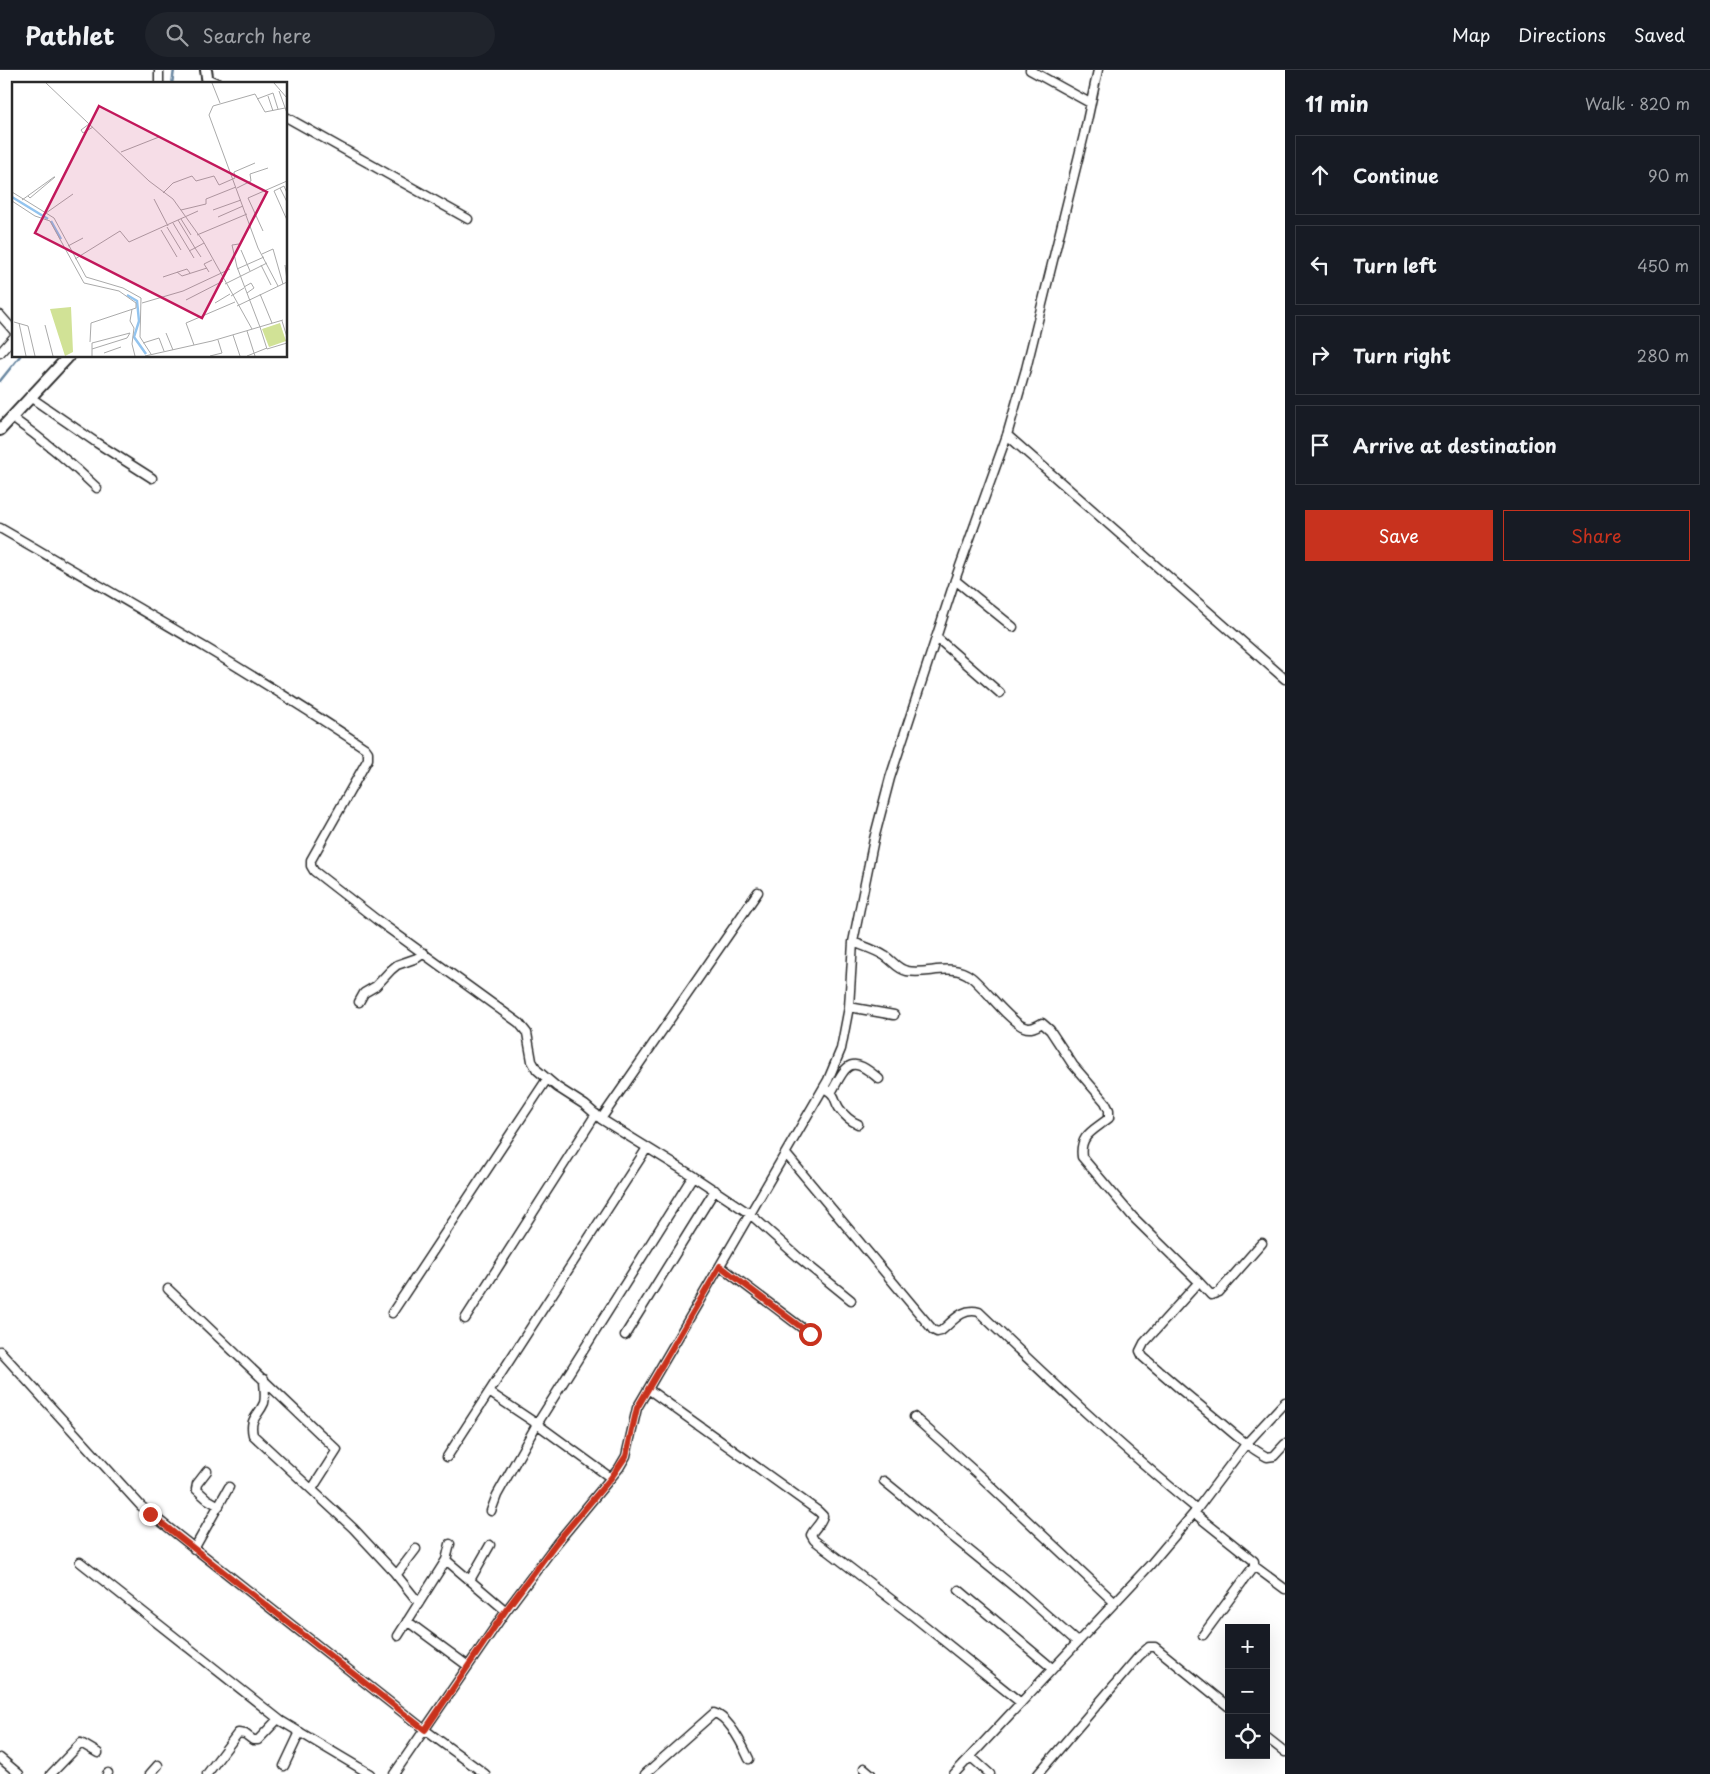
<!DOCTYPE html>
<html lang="en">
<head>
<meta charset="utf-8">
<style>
	:root { --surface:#171b24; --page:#20242c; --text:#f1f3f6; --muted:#9ea1a6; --line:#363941; --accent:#c8321e }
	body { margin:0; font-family:"Playpen Sans",sans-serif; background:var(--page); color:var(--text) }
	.controls { position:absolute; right:15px; bottom:15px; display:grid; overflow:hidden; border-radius:0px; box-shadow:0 5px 20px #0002 }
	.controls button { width:45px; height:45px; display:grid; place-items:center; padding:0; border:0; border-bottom:1px solid var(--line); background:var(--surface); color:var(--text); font:25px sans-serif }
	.stop { position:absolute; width:15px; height:15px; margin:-11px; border:4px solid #c8321e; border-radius:50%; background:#fff }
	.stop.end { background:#c8321e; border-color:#fff; box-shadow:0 1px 5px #0008 }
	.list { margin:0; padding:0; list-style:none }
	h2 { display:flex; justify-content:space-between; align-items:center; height:65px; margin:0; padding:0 20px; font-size:21px }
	h2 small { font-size:16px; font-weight:400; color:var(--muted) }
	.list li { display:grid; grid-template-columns:32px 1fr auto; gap:15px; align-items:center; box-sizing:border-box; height:80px; margin:0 10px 10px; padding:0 10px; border:1px solid var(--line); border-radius:0px }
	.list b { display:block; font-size:19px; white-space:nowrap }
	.list em { font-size:16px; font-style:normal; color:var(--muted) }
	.actions { display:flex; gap:10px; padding:15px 20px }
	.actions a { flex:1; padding:11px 0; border:1px solid var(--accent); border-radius:0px; text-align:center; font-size:18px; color:var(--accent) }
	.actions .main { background:var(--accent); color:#fff }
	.icon { flex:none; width:28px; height:28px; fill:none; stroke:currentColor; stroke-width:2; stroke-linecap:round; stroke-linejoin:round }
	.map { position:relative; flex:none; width:1285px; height:1704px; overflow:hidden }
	header { display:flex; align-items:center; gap:30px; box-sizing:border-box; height:70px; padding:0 25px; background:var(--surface); border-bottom:1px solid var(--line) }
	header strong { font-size:24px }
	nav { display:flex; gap:28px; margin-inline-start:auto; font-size:18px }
	.search { width:350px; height:45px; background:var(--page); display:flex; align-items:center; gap:12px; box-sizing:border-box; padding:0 18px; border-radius:28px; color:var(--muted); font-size:19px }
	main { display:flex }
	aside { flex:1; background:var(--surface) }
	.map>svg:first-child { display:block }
</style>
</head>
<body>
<header>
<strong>Pathlet</strong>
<div class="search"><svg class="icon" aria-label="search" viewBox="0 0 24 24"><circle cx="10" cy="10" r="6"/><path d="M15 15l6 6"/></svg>Search here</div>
<nav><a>Map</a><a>Directions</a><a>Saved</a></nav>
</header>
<main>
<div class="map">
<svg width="1285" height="1704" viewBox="0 0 1285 1704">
	<rect width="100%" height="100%" fill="#fff"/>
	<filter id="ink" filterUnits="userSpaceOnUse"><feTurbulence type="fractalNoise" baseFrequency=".02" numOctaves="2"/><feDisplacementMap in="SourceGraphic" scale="10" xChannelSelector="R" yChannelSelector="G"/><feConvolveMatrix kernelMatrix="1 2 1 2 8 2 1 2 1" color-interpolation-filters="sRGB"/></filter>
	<g filter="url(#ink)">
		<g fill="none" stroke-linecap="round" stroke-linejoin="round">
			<path stroke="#6987a1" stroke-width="2.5" d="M172,14l2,-14
				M0,311l20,-25"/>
			<g stroke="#2b2b2b" stroke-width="11">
				<path id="minor" d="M1030,0l60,33
					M208,9l11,5
					M159,14v-14
					M286,47l182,102
					M0,245l14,16
					M0,283l14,-16
					M30,327l67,46 55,35
					M11,347c31,22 59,45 86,71
					M1007,365l278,244
					M0,458c123,71 247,141 365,220l3,4v7l-57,101v6l3,5 63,49 142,103 8,10 5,28 5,9 20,17 28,18 16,14 92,57 57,38 48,43 53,43
					M955,510l58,47
					M936,567l64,56
					M853,872c10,4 23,8 32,14 8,5 12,13 22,15 21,4 45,-9 64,6 14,11 39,45 53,50 7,3 13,-1 18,-4l8,7 23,35 32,37 4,8v8c-16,13 -30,17 -27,39l51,60 66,65 -55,61 -4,8 3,6c25,22 51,44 77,65 15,13 30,26 47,35l7,-1 11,-12
					M359,932l5,-9 12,-7 15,-16 6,-5 20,-7 7,-5
					M849,937l45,8
					M827,1020c9,5 7,10 12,18 5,7 11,13 19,16
					M831,1023c16,-29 19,-39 48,-14
					M601,1049l157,-227
					M786,1084l147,176 4,2 4,-1c12,-10 22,-24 38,-19 71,68 142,135 218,197
					M720,1196l90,68
					M1199,1212l12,13 8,-3 43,-49
					M168,1219l169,161 -25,39
					M392,1243l155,-234
					M465,1249l131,-205
					M625,1265l90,-145
					M0,1281l141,155 284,224 60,44
					M264,1309c0,8 2,17 0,24 -6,14 -15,15 -11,32l100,93 41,44 25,31
					M648,1319l170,122 5,5c-2,8 -9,12 -12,19l3,5 100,77 107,86
					M489,1322l48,32 -40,71 -6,16
					M914,1347l67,60 133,125
					M447,1387l200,-309
					M207,1401l-10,13 -1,5 11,10 12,7
					M611,1408l-74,-54 156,-248
					M884,1411l140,114 53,47
					M1194,1443l60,48v5l31,23
					M194,1479l35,-62
					M446,1490l4,-16
					M80,1492l201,159 89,53
					M397,1504l19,-25
					M470,1510l20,-35
					M959,1520l93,78
					M407,1551l61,45
					M1203,1565l51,-69
					M398,1566l48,-76 60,51
					M1266,1667l19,15
					M971,1687l19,17
					M0,1688l19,16
					M284,1696l16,-34
					M864,1698l7,6
					M51,1704l30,-31 17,10
					M107,1704l1,-1
					M150,1704l8,-9
					M207,1704l31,-41 7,1 8,6h5l20,-21
					M394,1704l112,-163 51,-68 62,-75 7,-12 11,-48 191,-328 13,-31 8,-42 4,-65 21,-103 16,-61 65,-198 52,-145 19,-66 58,-234 14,-65
					M645,1704l69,-61c15,4 29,33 35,46
					M954,1704l196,-209 44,-52 52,-69 39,-42
					M1038,1704l101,-118 10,-9h6l74,60"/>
			</g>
			<g stroke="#2b2b2b" stroke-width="14">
				<path id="tertiary" d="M206,0l2,14
					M0,360l69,-74"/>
			</g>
			<use href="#minor" stroke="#fff" stroke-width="8"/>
			<use href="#tertiary" stroke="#fff" stroke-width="10"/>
		</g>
	</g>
	<g fill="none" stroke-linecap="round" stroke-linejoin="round" filter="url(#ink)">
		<path stroke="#c8321e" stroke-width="6" d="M150,1444l275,216 81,-120 50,-67 55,-65 15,-22 11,-48 83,-142 90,68"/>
	</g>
	<g transform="translate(12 12)">
		<rect width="275" height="275" fill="#fff"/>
		<path d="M59,225l2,45 -8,4 -15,-47zM268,241l6,18 -17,6 -7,-18z" fill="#d1e296"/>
		<path fill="none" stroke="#93c4ef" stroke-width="2.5" d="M0,115l36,22M39,139l10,18M115,213l10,6 2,20 -5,16 12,17"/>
		<path fill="none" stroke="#aaa" stroke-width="1" d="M34,1l103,98 24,18 30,42 49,88M200,1l8,20M262,1l13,15M267,9l8,22M256,14l5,15M245,17l16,-6 5,16M77,42l-8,6 2,3 10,-6M109,70l38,-15M225,106l14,-7 -1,-7 18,-6M268,106l7,14M0,110l42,26 32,59 37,11 18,10 -1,39 11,17M151,111l10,-10 19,-7 4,5 18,-5 5,9 16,-7 -1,-6 21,-9M142,117l14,27M10,118l32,-23h1l-25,21 -2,-2M0,119l23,15 15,5 34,62 35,8 17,12v5l-45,15 -1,19M169,128l25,-6v-5l30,-12M201,128l28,-10M34,131l27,-19M206,135l25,-11M169,137l10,16M166,138l17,28 9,-5M275,138l-13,-29 10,-5 3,7M161,141l21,35M155,145l14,23M149,148l16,27M251,149l-15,-33 39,-17M185,153l50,-21M227,162l-7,1 5,22 23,60M56,164l15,-8M229,168l9,21M177,169l6,-3 6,9M250,172l11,-5 10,35M63,177l45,-28 9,11 69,-31M249,183l10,20M273,183l2,15M225,187l27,-12M165,190l5,4 25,-8M197,190l-5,-8 8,-4M151,195l24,-8 3,4M213,202l42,-21M266,204l-20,-38 -49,-133 4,-9 42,-12 10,18 20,-4M232,205l7,-4 3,5 -7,5M248,212l12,29M219,214l13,-8M174,218l37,-19M130,221l41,-12 47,-22M203,221l15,-9M225,224l50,-24M120,227l-2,12 4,7 -2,16 3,12M270,239l5,16M2,240l14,4 7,30M7,241l7,33M33,243l8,31M248,245l7,22 20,-6M235,249l8,25M154,251l7,17M221,253l7,21M131,261l16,-5 5,13M182,263l-8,-22 49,-21M80,267l35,-11 3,-5 -38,10v13M92,271l17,-6M133,274l67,-15 71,-21M198,274l12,-3 -4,-13M235,274l20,-8"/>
		<path fill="#c2185b" fill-opacity="0.15" stroke="#c2185b" stroke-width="2.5" d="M87,24l168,86 -65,126 -167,-85z"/>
		<rect width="275" height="275" fill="none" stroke="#2b2b2b" stroke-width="2.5"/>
	</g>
</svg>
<div class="controls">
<button>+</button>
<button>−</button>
<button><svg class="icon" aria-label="locate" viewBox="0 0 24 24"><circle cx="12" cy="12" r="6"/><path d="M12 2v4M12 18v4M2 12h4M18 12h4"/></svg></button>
</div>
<div class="stop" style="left:810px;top:1264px"></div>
<div class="stop end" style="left:150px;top:1444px"></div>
</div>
<aside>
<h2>11 min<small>Walk · 820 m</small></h2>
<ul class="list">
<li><svg class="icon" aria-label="ahead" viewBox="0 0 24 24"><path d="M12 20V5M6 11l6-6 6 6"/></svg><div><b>Continue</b></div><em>90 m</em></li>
<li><svg class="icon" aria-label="left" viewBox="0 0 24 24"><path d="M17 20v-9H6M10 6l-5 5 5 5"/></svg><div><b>Turn left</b></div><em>450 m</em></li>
<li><svg class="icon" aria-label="right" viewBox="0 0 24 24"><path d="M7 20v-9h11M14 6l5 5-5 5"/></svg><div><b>Turn right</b></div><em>280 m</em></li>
<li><svg class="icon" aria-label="arrive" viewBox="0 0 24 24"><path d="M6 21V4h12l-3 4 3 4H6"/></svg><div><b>Arrive at destination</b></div></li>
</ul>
<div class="actions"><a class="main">Save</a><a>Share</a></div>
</aside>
</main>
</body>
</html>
